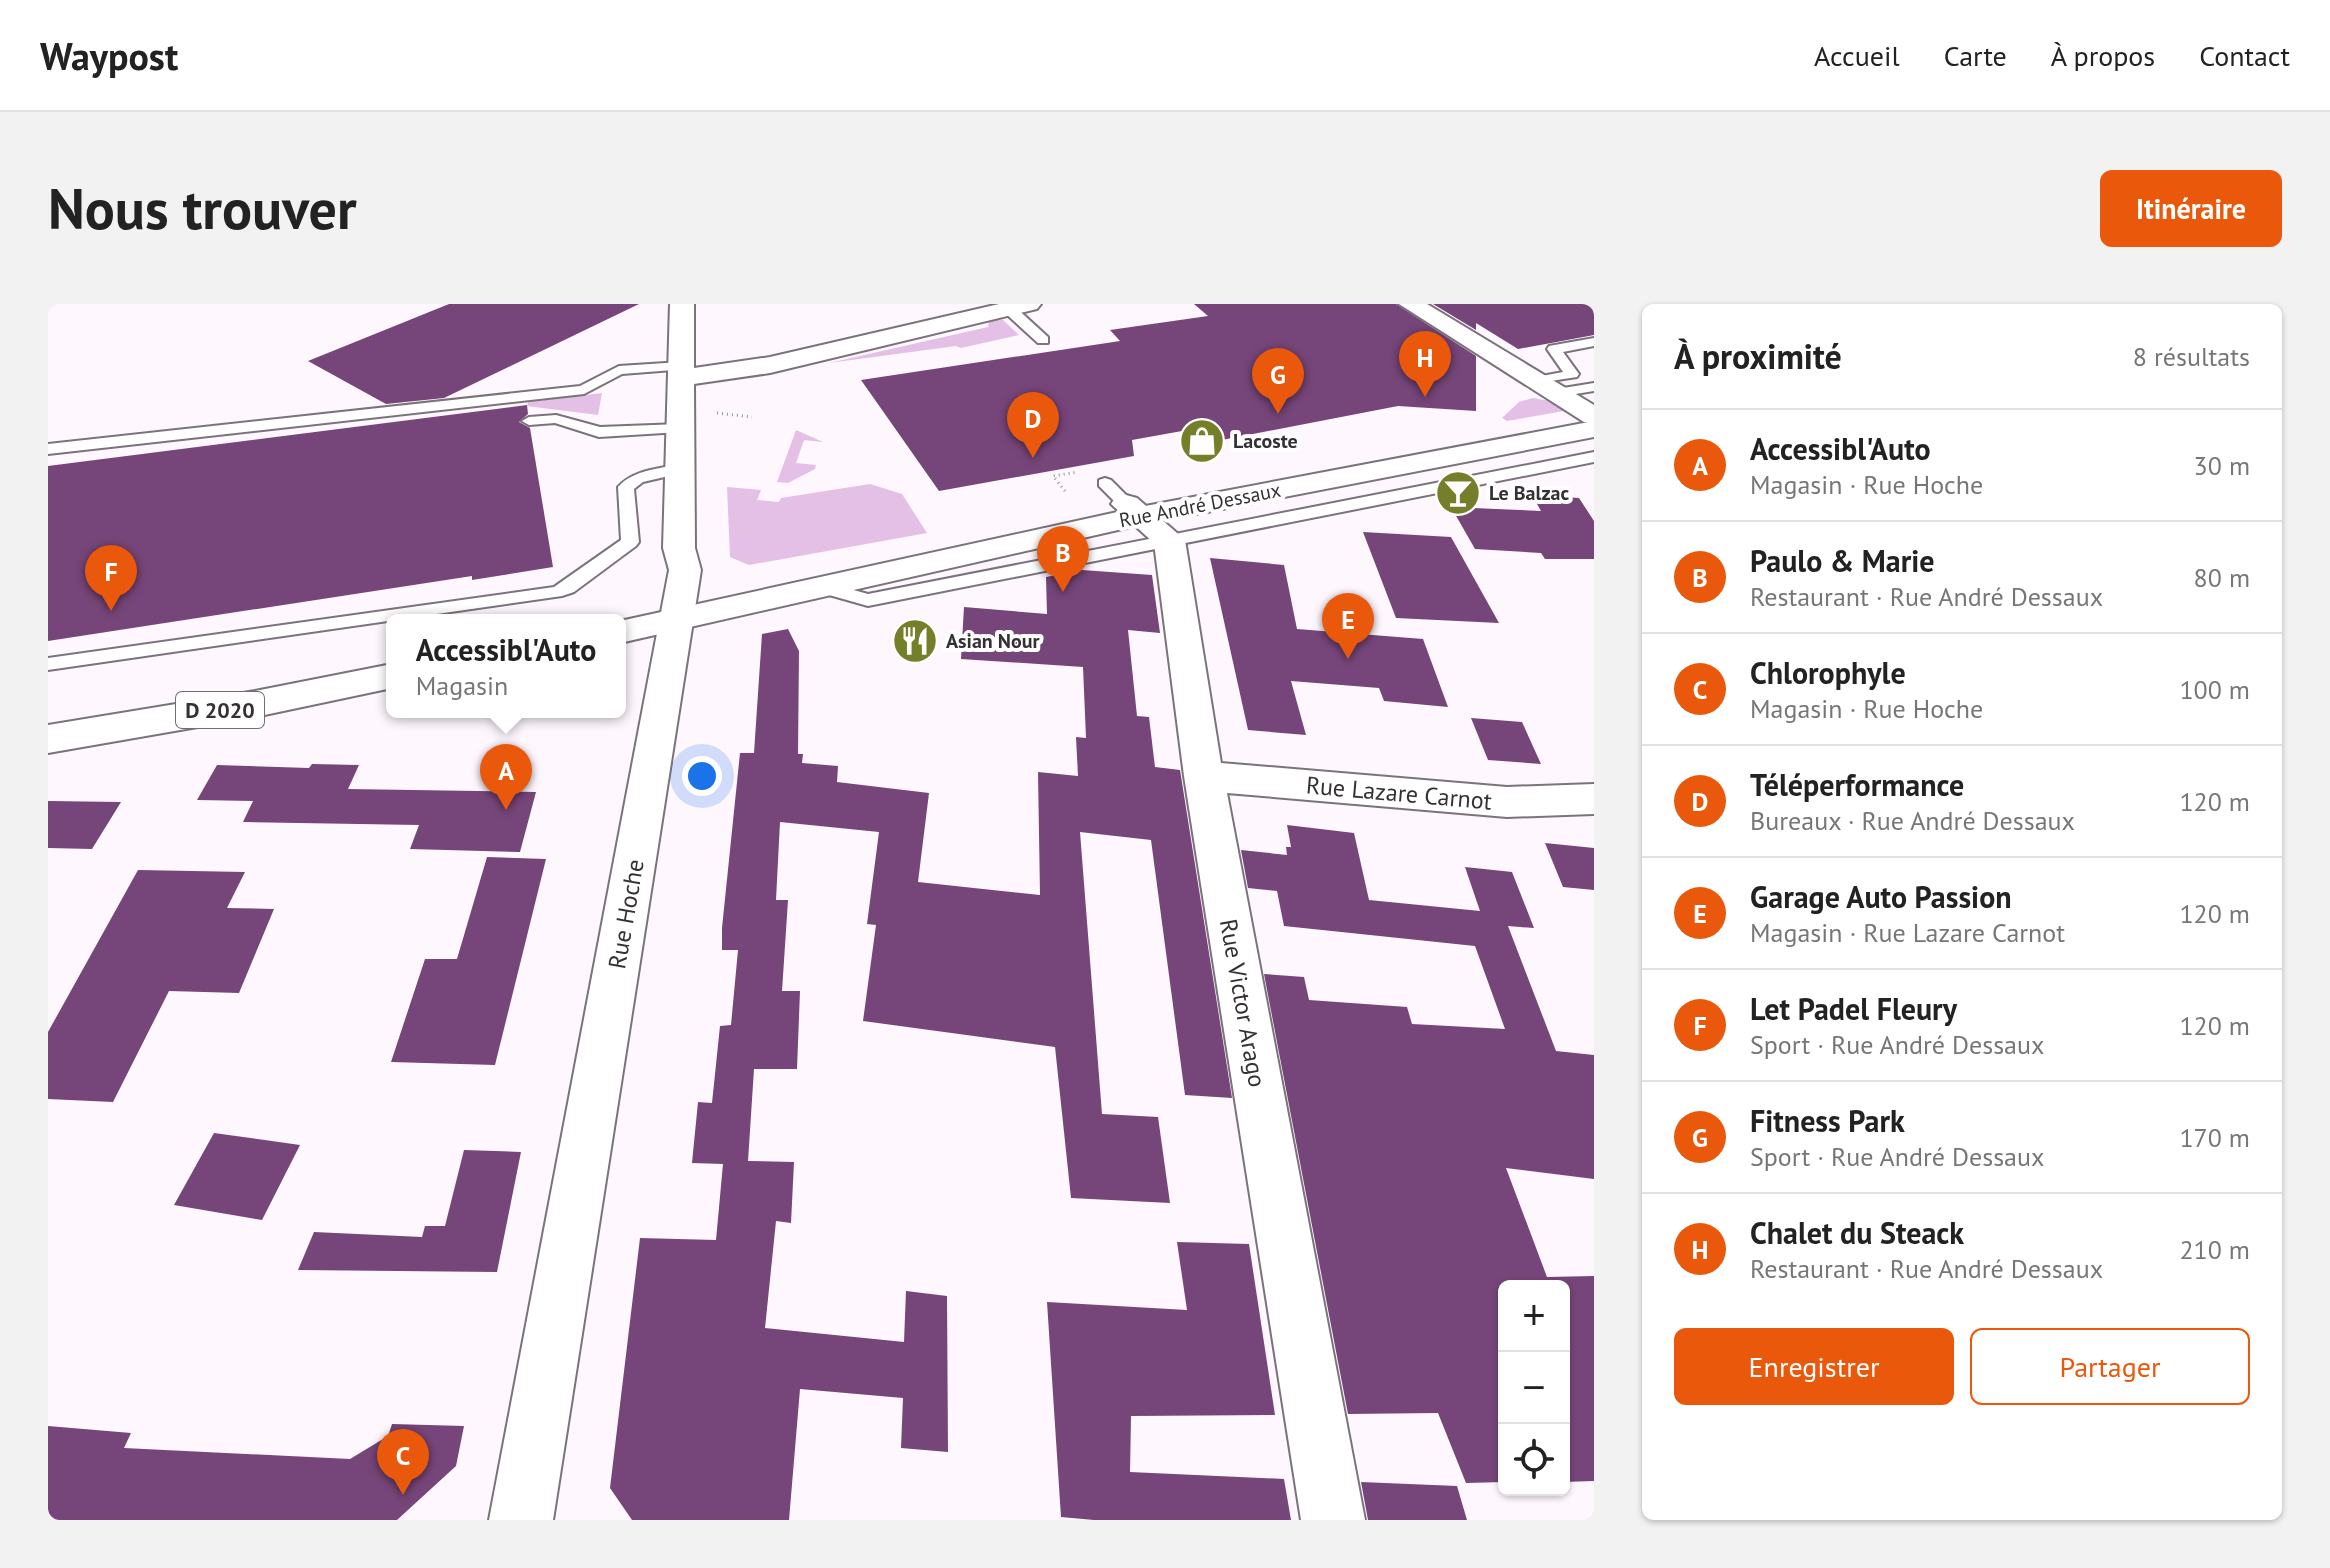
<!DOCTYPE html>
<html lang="fr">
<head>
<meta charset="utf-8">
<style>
	:root { --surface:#fff; --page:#f2f2f2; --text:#222; --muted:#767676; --line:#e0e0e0; --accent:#ea580c }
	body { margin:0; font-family:"PT Sans",sans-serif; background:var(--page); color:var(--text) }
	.controls { position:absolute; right:24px; bottom:24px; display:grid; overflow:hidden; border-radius:12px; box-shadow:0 2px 6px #0004 }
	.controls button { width:72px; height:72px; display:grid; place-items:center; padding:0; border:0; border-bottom:2px solid var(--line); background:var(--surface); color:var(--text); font:40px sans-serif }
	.you { position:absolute; left:654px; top:472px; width:28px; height:28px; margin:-20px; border:6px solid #fff; border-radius:50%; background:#1a73e8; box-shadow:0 0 0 12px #1a73e833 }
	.badge { display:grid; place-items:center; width:52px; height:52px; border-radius:50%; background:var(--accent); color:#fff; font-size:26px; font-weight:700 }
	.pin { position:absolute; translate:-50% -66px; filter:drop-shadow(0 2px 4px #0008) }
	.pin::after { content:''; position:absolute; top:42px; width:28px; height:24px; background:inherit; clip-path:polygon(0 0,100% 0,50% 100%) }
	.popup { position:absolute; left:338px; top:310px; width:240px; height:104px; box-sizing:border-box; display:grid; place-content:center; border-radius:12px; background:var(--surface); filter:drop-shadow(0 2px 6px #0005); font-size:26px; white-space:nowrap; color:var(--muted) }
	.popup b { font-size:30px; color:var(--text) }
	.popup::after { content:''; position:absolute; left:50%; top:100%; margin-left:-16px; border:16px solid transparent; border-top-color:var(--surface) }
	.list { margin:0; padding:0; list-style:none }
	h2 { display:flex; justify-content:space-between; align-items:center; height:104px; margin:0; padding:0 32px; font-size:34px }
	h2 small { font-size:26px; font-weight:400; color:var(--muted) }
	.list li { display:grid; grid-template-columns:52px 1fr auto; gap:24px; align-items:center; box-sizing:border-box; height:112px; padding:0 32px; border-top:2px solid var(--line) }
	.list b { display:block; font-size:30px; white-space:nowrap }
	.list p { margin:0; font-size:26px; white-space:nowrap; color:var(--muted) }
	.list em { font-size:26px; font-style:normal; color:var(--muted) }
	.actions { display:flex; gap:16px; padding:24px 32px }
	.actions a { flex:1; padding:18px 0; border:2px solid var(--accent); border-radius:12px; text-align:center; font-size:28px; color:var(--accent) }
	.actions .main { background:var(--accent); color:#fff }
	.icon { flex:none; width:44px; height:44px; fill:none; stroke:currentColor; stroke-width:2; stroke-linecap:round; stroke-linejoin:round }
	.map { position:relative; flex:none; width:1546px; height:1216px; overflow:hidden; border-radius:12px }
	header { display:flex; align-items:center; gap:48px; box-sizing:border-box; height:112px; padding:0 40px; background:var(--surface); border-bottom:2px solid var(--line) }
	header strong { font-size:38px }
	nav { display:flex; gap:44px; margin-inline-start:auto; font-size:28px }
	.intro { display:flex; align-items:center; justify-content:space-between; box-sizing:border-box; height:192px; padding:0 48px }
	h1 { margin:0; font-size:56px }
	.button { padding:20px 36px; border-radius:12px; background:var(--accent); color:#fff; font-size:28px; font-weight:700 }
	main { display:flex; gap:48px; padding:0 48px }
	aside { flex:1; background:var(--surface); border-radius:12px; box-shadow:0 2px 6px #0004 }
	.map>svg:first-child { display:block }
</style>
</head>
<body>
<header>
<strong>Waypost</strong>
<nav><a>Accueil</a><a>Carte</a><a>À propos</a><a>Contact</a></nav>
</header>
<div class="intro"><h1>Nous trouver</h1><a class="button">Itinéraire</a></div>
<main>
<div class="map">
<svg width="1546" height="1216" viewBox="0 0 1546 1216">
	<rect width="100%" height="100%" fill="#fef7fe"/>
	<path fill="#e4bfe6" d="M949,15l6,1 16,15 -58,13 -5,-2 -127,17 159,-36 1,-6z
		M554,89l-4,22 -71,-9 1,-4z
		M1485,94l17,3 20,9 -63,11 -5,-3 17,-16z
		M748,126l27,12 -19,-2 -8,23 20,2 -1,4 -27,14 -11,-1z
		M822,180l32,10 25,39 -178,32 -19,-8 -3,-70 34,3 -4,10 22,2 2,-4z"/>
	<path fill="#764579" d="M401,0h190l-195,94 -58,6 -78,-43z
		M1146,0h202l80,52v55l-78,-5 -212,41 -4,-16 -50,9 2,16 -195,35 -78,-111 259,-39 -10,-11 98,-14z
		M1385,0h161v31l-76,14 -42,-26v7z
		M479,101l1,9 -9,8 11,6 23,139 -81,13v-4l-424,65v-175z
		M1484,191l47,3 15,23v38h-49l-4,-6 -66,-4 -24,-42 90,4z
		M1315,228l88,5 48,86 -103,-5z
		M1162,254l74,7 13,64 126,10 25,68 -64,-6 -5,-13 -88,-7 15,54 -58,-5z
		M1034,266l70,5 8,58 -32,-3 9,86 12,1 6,50 25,3 52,328 -47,-3 -34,-255 -71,-8 22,282 56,3 12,86 -99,-5 -16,-151 -192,-26 13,-96 -9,-1 12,-92 -99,-10 -4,78h12l-6,91h18l-3,78h-43l-6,92 46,1 -3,61 -15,-2 -11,107 139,14 2,-51 41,5 1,156 -47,-4 2,-50 -103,-9 -11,131h-157l-22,-32 30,-250 76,2 7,-76 -31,-1 6,-61 14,1 8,-77 11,-1 7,-75h-16v-22l18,-175h14l8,-119 26,-5 11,22 -1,103h5l-1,9 36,3 -1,16 92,11 -11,89 122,13 -2,-123 40,4 -2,-39 10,1 -3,-71 -122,-8 3,-52 83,7 -1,-37z
		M1423,414l51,4 19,42 -53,-4z
		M264,460l47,1 -11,24 188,3 -16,60 -110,-3 9,-24 -176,-3 10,-21 -56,-1 20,-35 92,3z
		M0,497l73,1 -29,47 -44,-1z
		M1239,521l67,8 15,67 111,11 -15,-44 47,5 22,56 -26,-2 48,125 38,4v124l-88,-11 41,109 47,-1v205l-30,1v-196h-60v196l-38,1 -28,-70 -90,1 -84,-440 40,3 5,23 98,7 5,17 93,5 -30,-83 -191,-20 -7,-35 -29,-3 -7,-38 46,5 -1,-8h5z
		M1497,539l49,5v42l-31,-3z
		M439,553l59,2 -51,206 -104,-3 34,-103h32z
		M90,566l107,2 -18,36 47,1 -35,84 -70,-2 -56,111 -65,-3v-67z
		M166,829l86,12 -38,75 -88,-15z
		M416,846l57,2 -24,120 -199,-2 16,-38 108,5 3,-11h20z
		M1129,938l72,2 26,171 -144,1 -1,56 154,7 7,41h-197l-33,-3 -14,-215 140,8z
		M344,1120l72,2 -8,40 -59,54h-349v-94l83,7 -7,15 226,11 38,-23z
		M1313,1178l96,4 10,34h-99z"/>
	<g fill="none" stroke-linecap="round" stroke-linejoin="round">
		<g stroke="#7c727c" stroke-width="4">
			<path id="lane" d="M956,2h10l34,31v6h-10l-34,-31z
				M1546,34v8l-31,6 16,22 -2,3 -46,7v-6l32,-6 -16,-23 2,-3z
				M633,58l7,4 -2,3 -64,5 -38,20 -536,60v-10l532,-58 39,-20z
				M1546,79v8l-37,6 -7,-4 7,-4z
				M508,111l44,12 80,-3 7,4 -7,4 -81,5 -44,-14 -26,2 -7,-4 7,-4z
				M1546,148v10l-726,144 -53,-15 -3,-4 9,-6 47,13z
				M632,160l8,5 -2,3 -43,10 -9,7 5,53 -3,4 -62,46 -12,4 -514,74v-12l506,-71 67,-47 -3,-53c15,-17 40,-18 62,-23z
				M1057,174l6,2 21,21v6h-12l-21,-21v-6z"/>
		</g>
		<g stroke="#7c727c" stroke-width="4">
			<path id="street" d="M622,0h24v64l76,-11 229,-53h42l-4,5 -267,64 -76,11 1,164 6,22 -148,950h-64l180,-950 -6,-22z
				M1351,0h28l167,101v19l-10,-2z
				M1078,191l11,3 48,42 36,223 286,24 87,-3v30l-87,3 -280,-24 138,727h-64l-117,-744 -30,-233 -43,-39 4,-6z"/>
		</g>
		<g stroke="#7c727c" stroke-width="4">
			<path id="primary" d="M1546,117v16l-454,88 -520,118v-22l520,-114z
				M344,360v24l-137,29 -207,36v-28l207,-34z"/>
		</g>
		<path stroke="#989298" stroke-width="3" stroke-dasharray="1 4" stroke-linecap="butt" d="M669,109l35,4
			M1017,187l-12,-15 25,-4"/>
		<use href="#lane" fill="#fff" fill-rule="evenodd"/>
		<use href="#street" fill="#fff" fill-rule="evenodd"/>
		<use href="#primary" fill="#fff" fill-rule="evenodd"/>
	</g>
	<defs>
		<g id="shop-disc" transform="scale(2.3)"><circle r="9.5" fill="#757e29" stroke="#fff"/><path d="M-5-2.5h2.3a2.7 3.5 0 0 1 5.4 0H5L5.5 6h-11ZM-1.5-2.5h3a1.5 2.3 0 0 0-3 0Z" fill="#fff"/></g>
		<g id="bar-disc" transform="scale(2.3)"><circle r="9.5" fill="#757e29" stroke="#fff"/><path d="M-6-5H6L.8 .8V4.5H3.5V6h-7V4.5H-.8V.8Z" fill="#fff"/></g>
		<g id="restaurant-disc" transform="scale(2.3)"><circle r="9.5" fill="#757e29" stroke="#fff"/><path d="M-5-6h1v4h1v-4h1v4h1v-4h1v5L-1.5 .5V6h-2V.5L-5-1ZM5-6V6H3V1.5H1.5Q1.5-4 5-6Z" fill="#fff"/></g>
	</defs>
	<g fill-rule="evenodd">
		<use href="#shop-disc" x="1154" y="137"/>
		<use href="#bar-disc" x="1410" y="189"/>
		<use href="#restaurant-disc" x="867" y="337"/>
	</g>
	<g text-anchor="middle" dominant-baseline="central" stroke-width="8" stroke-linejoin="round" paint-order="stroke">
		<g font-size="20" font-weight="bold" fill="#343034" stroke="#fff" text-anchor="start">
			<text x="1185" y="137">Lacoste</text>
			<text x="1441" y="189">Le Balzac</text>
			<text x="898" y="337">Asian Nour</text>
		</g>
		<g font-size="20" fill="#343034" stroke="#fff">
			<text transform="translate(1152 201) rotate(-11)">Rue André Dessaux</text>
		</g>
		<rect fill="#fff" stroke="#716e71" stroke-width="2" x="128" y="388" width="88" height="36" rx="6"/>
		<g font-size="22" font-weight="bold" fill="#343034">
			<text x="172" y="406">D 2020</text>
		</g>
		<g font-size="24" fill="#343034" stroke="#fff">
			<text transform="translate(1351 489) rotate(5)">Rue Lazare Carnot</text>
			<text transform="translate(578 610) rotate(-80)">Rue Hoche</text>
			<text transform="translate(1195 699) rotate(80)">Rue Victor Arago</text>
		</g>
	</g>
</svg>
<div class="controls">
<button>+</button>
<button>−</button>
<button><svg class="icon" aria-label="locate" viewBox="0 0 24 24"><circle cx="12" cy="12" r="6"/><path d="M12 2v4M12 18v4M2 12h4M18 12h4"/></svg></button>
</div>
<div class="you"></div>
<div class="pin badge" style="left:458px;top:506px">A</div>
<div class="popup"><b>Accessibl'Auto</b>Magasin</div>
<div class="pin badge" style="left:1015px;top:288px">B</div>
<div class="pin badge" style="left:355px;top:1191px">C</div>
<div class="pin badge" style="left:985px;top:154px">D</div>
<div class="pin badge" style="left:1300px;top:355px">E</div>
<div class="pin badge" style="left:63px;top:307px">F</div>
<div class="pin badge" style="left:1230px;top:110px">G</div>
<div class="pin badge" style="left:1377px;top:93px">H</div>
</div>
<aside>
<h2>À proximité<small>8 résultats</small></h2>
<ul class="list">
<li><span class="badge">A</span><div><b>Accessibl'Auto</b><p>Magasin · Rue Hoche</p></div><em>30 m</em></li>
<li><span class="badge">B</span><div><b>Paulo &amp; Marie</b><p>Restaurant · Rue André Dessaux</p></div><em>80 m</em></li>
<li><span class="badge">C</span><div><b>Chlorophyle</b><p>Magasin · Rue Hoche</p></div><em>100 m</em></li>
<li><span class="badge">D</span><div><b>Téléperformance</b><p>Bureaux · Rue André Dessaux</p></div><em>120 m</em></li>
<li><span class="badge">E</span><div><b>Garage Auto Passion</b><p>Magasin · Rue Lazare Carnot</p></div><em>120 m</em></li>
<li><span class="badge">F</span><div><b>Let Padel Fleury</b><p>Sport · Rue André Dessaux</p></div><em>120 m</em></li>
<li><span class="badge">G</span><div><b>Fitness Park</b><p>Sport · Rue André Dessaux</p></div><em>170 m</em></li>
<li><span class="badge">H</span><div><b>Chalet du Steack</b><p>Restaurant · Rue André Dessaux</p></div><em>210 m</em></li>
</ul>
<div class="actions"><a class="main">Enregistrer</a><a>Partager</a></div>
</aside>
</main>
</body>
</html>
